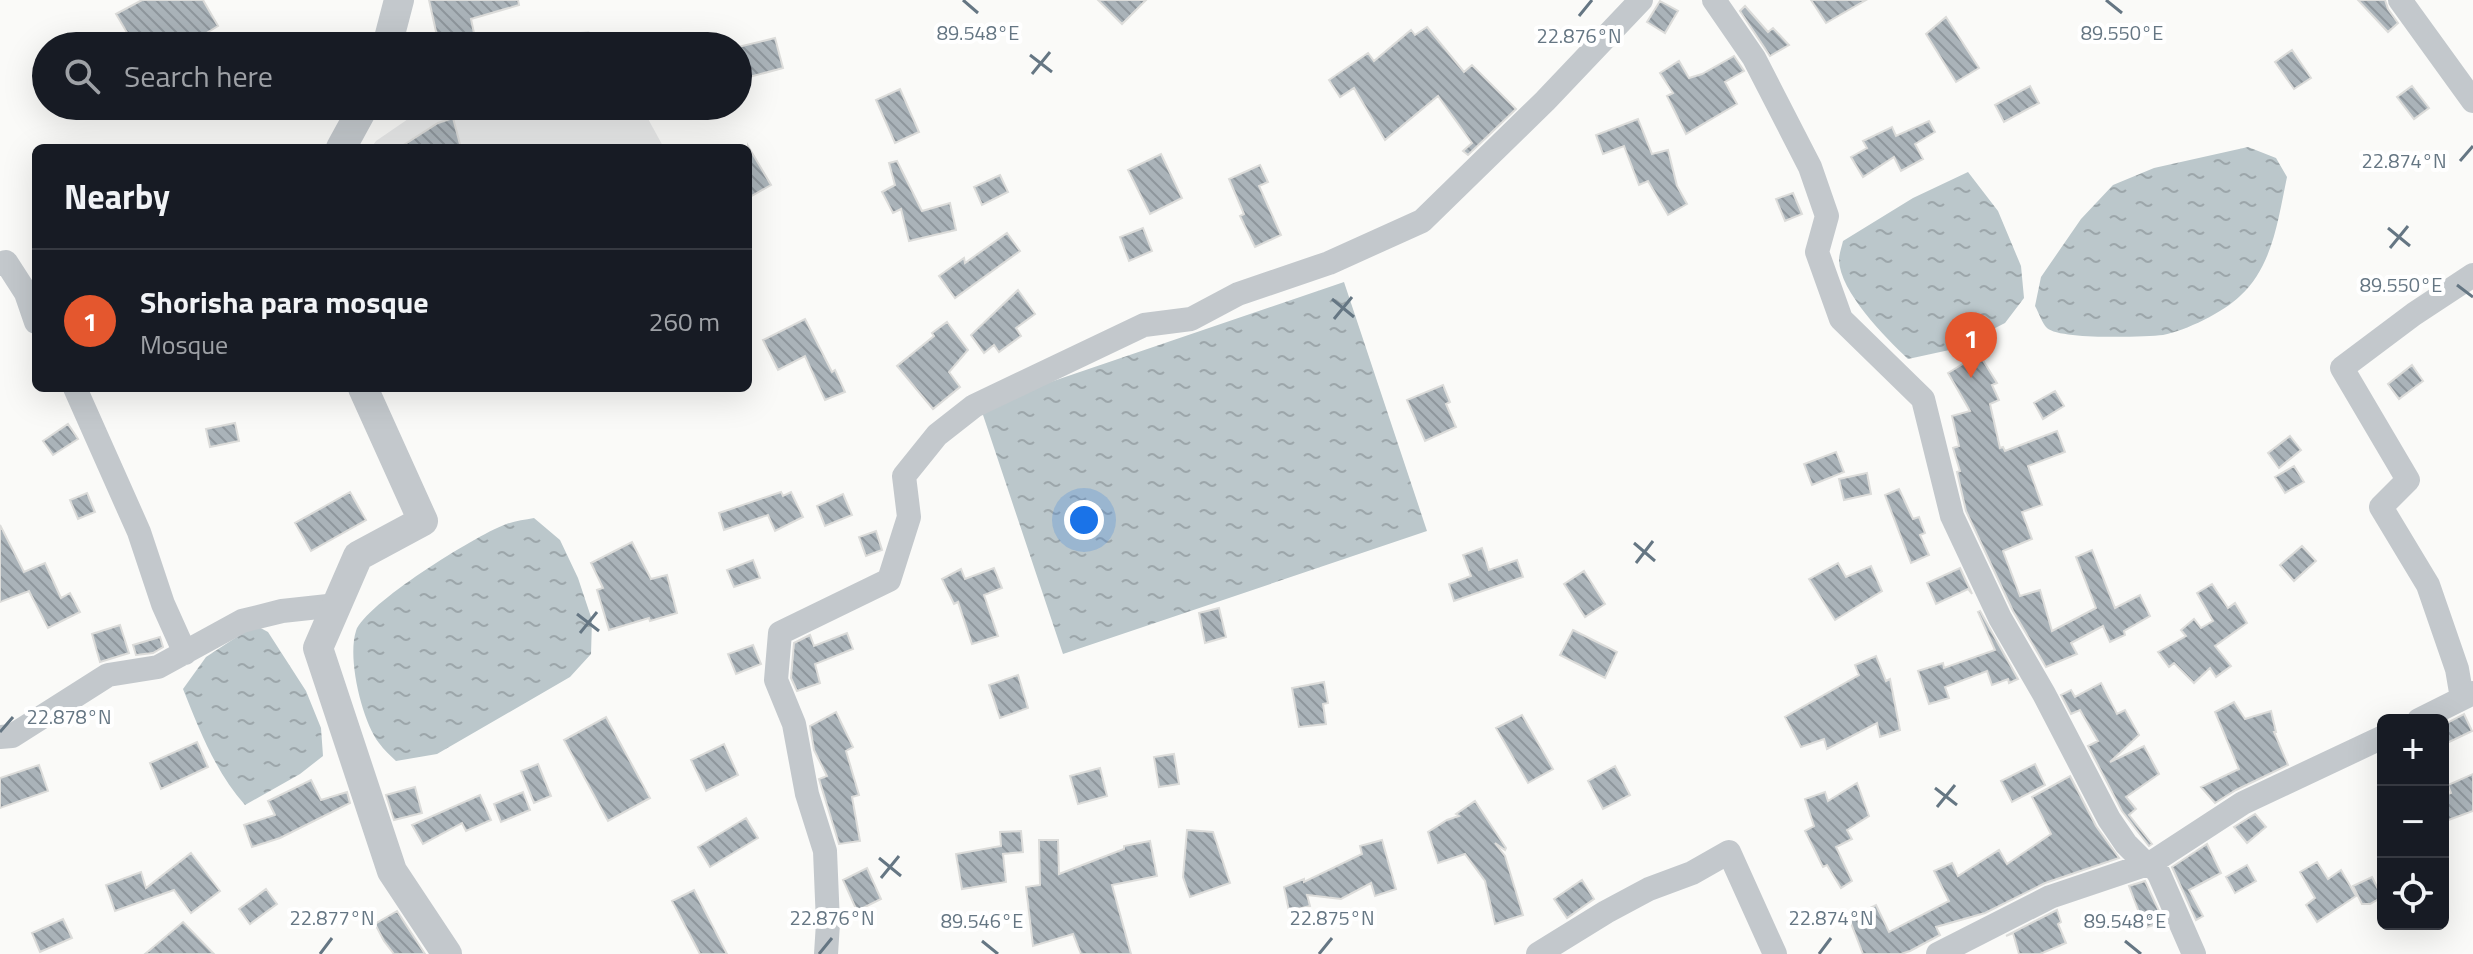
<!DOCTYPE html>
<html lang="en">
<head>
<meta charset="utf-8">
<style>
	:root { --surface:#171b24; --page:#20242c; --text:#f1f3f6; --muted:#9ea1a6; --line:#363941; --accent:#e4572e }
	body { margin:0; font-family:"Titillium Web",sans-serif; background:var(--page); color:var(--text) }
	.controls { position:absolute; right:24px; bottom:24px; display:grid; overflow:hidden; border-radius:12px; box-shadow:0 8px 32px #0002 }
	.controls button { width:72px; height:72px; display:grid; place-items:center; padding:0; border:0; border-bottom:2px solid var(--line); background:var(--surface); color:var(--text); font:40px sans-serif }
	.you { position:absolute; left:1084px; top:520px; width:28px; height:28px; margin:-20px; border:6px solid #fff; border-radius:50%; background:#1a73e8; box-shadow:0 0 0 12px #1a73e833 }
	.badge { display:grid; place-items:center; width:52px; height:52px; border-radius:50%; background:var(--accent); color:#fff; font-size:26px; font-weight:700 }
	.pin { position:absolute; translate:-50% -66px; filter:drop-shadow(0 2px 4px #0008) }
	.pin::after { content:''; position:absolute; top:42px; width:28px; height:24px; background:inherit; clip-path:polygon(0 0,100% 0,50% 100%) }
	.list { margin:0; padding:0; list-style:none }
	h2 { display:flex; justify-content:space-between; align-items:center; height:104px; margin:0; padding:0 32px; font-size:34px }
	h2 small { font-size:26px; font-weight:400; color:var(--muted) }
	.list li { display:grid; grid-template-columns:52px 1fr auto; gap:24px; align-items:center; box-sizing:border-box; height:144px; padding:0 32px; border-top:2px solid var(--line) }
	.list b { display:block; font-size:30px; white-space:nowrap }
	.list p { margin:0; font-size:26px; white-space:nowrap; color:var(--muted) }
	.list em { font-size:26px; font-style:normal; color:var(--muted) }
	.icon { flex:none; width:44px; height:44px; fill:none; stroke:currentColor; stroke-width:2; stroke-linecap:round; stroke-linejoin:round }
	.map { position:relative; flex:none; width:2473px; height:954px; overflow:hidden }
	.search { position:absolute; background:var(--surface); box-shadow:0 8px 32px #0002; left:32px; top:32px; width:720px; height:88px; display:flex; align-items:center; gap:20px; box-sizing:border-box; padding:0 28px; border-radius:44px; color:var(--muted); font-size:30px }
	.panel { position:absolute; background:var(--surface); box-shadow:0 8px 32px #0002; left:32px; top:144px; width:720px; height:248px; border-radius:12px }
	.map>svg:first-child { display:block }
</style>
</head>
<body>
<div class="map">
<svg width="2473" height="954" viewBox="0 0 2473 954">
	<defs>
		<pattern id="water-ripples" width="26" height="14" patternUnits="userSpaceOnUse" patternTransform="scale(2)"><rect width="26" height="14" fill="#bbc7cb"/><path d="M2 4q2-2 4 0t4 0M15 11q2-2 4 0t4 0" fill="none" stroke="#9ca6aa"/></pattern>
		<pattern id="building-back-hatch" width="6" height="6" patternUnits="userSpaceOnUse" patternTransform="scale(2)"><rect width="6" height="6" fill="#aab3b9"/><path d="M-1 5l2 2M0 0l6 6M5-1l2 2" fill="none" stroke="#8e969c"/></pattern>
	</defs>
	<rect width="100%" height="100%" fill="#fafaf8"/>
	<path fill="#e8e9e9" d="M589,31l11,15h-78l13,-9z
		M427,106h214l23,42h-293l5,-7z"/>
	<path fill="url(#water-ripples)" d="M2248,147l28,11 11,19c-9,42 -14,89 -47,119 -16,16 -55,35 -77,39 -19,2 -103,5 -116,-7 -5,-5 -8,-15 -12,-22l6,-29 40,-58 32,-34 41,-17z
		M1968,172l30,39 23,55 3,32 -19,25 -51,26 -46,10c-23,-22 -68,-67 -69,-99 0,-6 3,-14 4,-19l70,-43z
		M1344,282l83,249 -364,123 -83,-248z
		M534,518l26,22 18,38 14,42 -1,34 -21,23 -133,77 -41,7c-6,-6 -12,-11 -17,-18 -17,-22 -32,-85 -23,-112 9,-27 119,-95 148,-106 9,-4 20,-5 30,-7z
		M255,625l13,7 38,59 15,37 2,28 -23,18 -55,31c-29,-32 -46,-76 -62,-116l23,-32z"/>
	<path fill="url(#building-back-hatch)" stroke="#dcdcda" stroke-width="2" d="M142,0h61l15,26 -33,20h-50l-19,-32z
		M429,0h89l1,5 -48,14 4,19 -36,7z
		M1098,0h48l-24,24z
		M1811,0h55l-40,23z
		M2358,0h27l3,9 10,14 -10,9z
		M1660,1l18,10 -13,22 -18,-11z
		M1745,6l23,26 5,-4 16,17 -19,11 -30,-45z
		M1946,17l33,51 -23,14 -30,-48z
		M1427,27l37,45 8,-7 44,44 -48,46 -5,-4 9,-8 -34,-47 -53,44 -31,-52 -14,9 -11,-17 39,-27 6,8 37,-31 4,5z
		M775,38l8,30 -45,12v-33z
		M2292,50l19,28 -17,11 -19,-27z
		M1734,56l10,15 -19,11 12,22 -51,30 -19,-38 6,-3 -13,-20 19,-12 10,17 13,-4z
		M2030,86l9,17 -35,19 -9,-17z
		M2412,86l17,22 -15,11 -17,-22z
		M900,89l19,43 -24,11 -19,-43z
		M453,118l8,30h-62l39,-25z
		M1638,119l14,35 16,-4 9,36 10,18 -19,11 -20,-34 -9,4 -15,-39 -21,8 -7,-19z
		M1929,121l6,11 -20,12 8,15 -22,12 -7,-14 -31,20 -12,-20 16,-9 -4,-7 29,-14 4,9z
		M748,146l23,39 -23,13z
		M1161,154l21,44 -32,16 -22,-44z
		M897,161l25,50 28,-8 6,27 -47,11 -8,-32 -8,4 -11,-21 13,-7 -6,-22z
		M1260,165l8,17 -9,4 22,49 -26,12 -15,-31 4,-2 -15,-35z
		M1000,175l8,17 -26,13 -8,-18z
		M1793,193l9,21 -17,7 -9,-22z
		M1143,228l9,23 -23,10 -9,-24z
		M1007,233l13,18 -65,47 -16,-22 25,-18 1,5z
		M1018,290l17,24 -19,14 5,8 -22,16 -5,-7 -10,8 -13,-18z
		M805,319l27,53 3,-2 10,22 -20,8 -20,-44 -27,14 -15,-30z
		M947,322l21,28 -19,22 11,15 -27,22 -36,-43 37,-30 -2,-3z
		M1979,354l18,29 -5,2 7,15 -9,4 10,44 3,-1 2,4 52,-20 8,21 -37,14 14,39 -20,7 10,27 -29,12 17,45 20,-6 12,41 44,-23 -20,-51 16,-7 23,58 25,-13 10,21 -26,15 1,4 -15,7 -7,-16 -32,17 6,11 -31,13 -33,-56 -47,-100 -9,-39 3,-1 -7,-23 6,-2 -7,-30 18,-5 -22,-38z
		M2412,365l11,16 -24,18 -11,-15z
		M1443,385l7,17 -4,2 10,23 -31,14 -18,-41z
		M2055,391l9,15 -21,13 -9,-16z
		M235,423l4,18 -29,6 -4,-18z
		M68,424l10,15 -25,16 -10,-14z
		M2290,436l11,14 -22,18 -11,-15z
		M1836,452l8,20 -32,13 -8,-21z
		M2294,466l10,16 -19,11 -10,-16z
		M1867,473l4,21 -27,6 -5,-21z
		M1899,489l14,30 6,-2 6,16 -5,2 9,20 -18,8 -26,-68z
		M350,492l16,28 -55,31 -16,-28z
		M781,492l2,4 8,-4 12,25 -28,14 -7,-16 -44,15 -5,-17z
		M87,493l8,19 -17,7 -8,-19z
		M843,494l9,21 -27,11 -8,-20z
		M0,525l24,47 21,-9 16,35 9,-5 10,19 -32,16 -19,-37 -29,11z
		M876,531l6,19 -16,6 -7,-19z
		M632,542l19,37 16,-4 10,38 -27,8 -1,-3 -40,12 -12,-40 6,-2 -12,-25z
		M2302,546l14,15 -22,20 -14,-16z
		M1482,548l7,22 28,-10 6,17 -69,24 -5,-17 22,-8 -8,-21z
		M753,560l7,18 -26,9 -7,-17z
		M1838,563l8,14 25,-11 11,25 -47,29 -26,-41z
		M994,568l8,20 -18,7 14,41 -26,8 -14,-42 -4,2 -12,-25 19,-10 4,10z
		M1960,568l12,26 -4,-5 -32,15 -9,-21z
		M1584,571l21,33 -20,13 -21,-33z
		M2212,584l16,24 7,-5 12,20 -32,23 16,20 -15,11 -6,-9 -16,15 -20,-20 -5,4 -11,-15 28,-16 -5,-6 13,-11 7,9 12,-7 -16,-28z
		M1219,608l7,29 -21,6 -6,-30z
		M1980,611l38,68 -9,4 -1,-4 -16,6 -5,-14 -42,16 4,11 -20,6 -11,-33 25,-8 1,5 51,-18 -17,-38z
		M120,625l9,28 -29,9 -8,-28z
		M1573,630l44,22 -12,26 -45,-23z
		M847,633l6,16 -38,15 5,19 -23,8 -6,-13 3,-35 16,-8 4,11z
		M160,637l3,10 -10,6 -17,2 -3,-10z
		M753,645l8,19 -25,10 -8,-20z
		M1876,656l10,25 4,-2 10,51 -20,7 -3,-14 -50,26 -3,-10 -23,8 -16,-30 74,-42 -4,-10z
		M1018,675l10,33 -28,10 -11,-33z
		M1324,682l4,21 -5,1 3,20 -27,3 -7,-39z
		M2101,683l16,31 8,-4 14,25 -29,27 34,-16 15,28 -33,23 10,12 -7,6 23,29 -3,2 -27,-35 -34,-65 10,-5 -18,-31 -9,4 -10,-19 10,-5 4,7z
		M2234,702l11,17 26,-8 5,21h-2l14,33 -52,25 -21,13 -14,-16 38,-18 -24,-57z
		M836,712l17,35 -7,4 13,44 -7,2 8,44 -21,3 -20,-65 8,-3 -13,-26 -4,-24z
		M2464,714l8,17 -29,14v-20z
		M1522,715l31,54 -25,14 -32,-55z
		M606,717l44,81 -42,23 -44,-81z
		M197,742l11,25 -47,22 -11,-26z
		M724,744l14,31 -32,16 -15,-31z
		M1174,754l5,30 -20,3 -5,-30z
		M538,764l13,32 -17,7 -13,-32z
		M2035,764l10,21 -33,17 -11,-21z
		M39,765l9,26 -48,17v-30z
		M1615,766l15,29 -27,14 -15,-28z
		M1100,768l7,28 -29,8 -8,-28z
		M2473,774v37l-30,11v-26l8,-3 -3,-8z
		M2070,776l26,50 23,32 -74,25 -60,30 -49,14 4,8 -30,16 -9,3h-38l-14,-36 27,-13 13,27 60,-31 -15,-30 18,-8 6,13 41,-26 8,14 44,-30 -19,-37z
		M311,780l10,20 26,-8 3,11 -70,35 -28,9 -8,-22 31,-10 -7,-14z
		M1857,783l12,33 -22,14 5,9 -16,8 16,34 -11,7 -14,-23 -4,2 -18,-36 9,-5 -9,-27 20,-7 3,9z
		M415,787l7,26 -28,7 -8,-25z
		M523,792l7,18 -29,12 -7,-18z
		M480,795l11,25 -25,11 -4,-8 -39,21 -11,-19z
		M1475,801l31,47 -1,2 -10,-7 10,13 18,59 -28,9 -10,-43 -20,-27 -27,9 -10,-31 19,-12 12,-4 -3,-2z
		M2255,814l11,13 -19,16 -13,-16z
		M746,818l12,20 -48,29 -12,-20z
		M1187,830l26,2 17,51 -40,14 -7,-20z
		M1021,831l2,21 -20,2 3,28 -44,7 -6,-35 45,-8 -1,-14z
		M1039,840h19l1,34 65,-25v-3l26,-5 7,35 -45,9 19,69h-50l-8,-20 -40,12 -7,-59 14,-2z
		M1382,840l14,49 -21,7 -4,-13 -30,16 -34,-4 3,11 -21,5 -5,-24 20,-8v3l58,-28 -2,-8z
		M2207,844l14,29 -32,17 14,26 -7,4 -24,-53z
		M191,853l29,38 -29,22 -17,-23 -59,21 -9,-26 35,-13 5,16z
		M2317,862l11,17 13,-9 15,26 -39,26 -11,-17 9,-7 -15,-26z
		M2247,865l9,16 -21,12 -9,-16z
		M867,868l14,31 -24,12 -14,-31z
		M2372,877l10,20 -12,7h-8l-9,-18z
		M1582,880l12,19 -27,19 -13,-19z
		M2145,881l21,45 -8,4 -2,-6 -11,4 -16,-42z
		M266,889l11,15 -27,20 -11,-15z
		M694,890l33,64h-27l-28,-53z
		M2057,910l4,12 -3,2 8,19 -26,11h-21l-6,-21 -7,3z
		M397,911l28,43h-31l-10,-13 -9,-17z
		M63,919l9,19 -32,14 -8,-19z
		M183,922l31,32h-69z"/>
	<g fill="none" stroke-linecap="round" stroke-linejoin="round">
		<path stroke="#c3c8cc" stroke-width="24" d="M1714,0l40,58 56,109 17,49 -10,36 24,67 82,80 29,117 48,102 44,76 65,125 17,25 20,20
			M2400,0l73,101
			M0,264l6,-2 20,31 10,29
			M75,388l64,144 24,72 22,49
			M2462,698l-5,-29 -29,-84 -47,-78 27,-27 -66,-112 72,-54 59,-39
			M2419,720l54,-27
			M0,737l12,-1 96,-61 50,-8 84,-46 40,-10 55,-6
			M2151,863l92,-60 140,-66
			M826,954l2,-31 -3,-72 -18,-57 -13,-70 -18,-44 4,-47 109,-53 20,-63 -5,-41 33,-41 37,-29 170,-81 47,-6 47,-25 91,-31 93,-42 123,-120 96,-101
			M1538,954l68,-42 43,-23 43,-16 37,-21 46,102
			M1938,954l112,-57 101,-34 8,11 35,80"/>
		<path stroke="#c3c8cc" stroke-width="30" d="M387,46l12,-46
			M341,148l23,-42
			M363,388l60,133 -65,35 -40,92 74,223 55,83"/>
	</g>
	<path fill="none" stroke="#657683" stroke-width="3" d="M963,0l15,13M2106,0l16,13M1579,16l13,-16M1030,55l22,17M1032,74l18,-22M2460,161l13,-15M2388,228l22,18M2390,248l18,-22M2457,285l16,12M1332,299l22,18M1334,319l18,-22M1634,543l21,18M1636,563l17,-22M577,614l22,17M580,633l17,-21M0,732l13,-15M1935,788l22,17M1937,807l18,-22M879,858l22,18M881,878l18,-22M982,941l16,13M2125,941l16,13M320,954l12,-16M819,954l13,-16M1319,954l13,-16M1819,954l12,-16"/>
	<g font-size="20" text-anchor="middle" fill="#657683" stroke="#fff" stroke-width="8" stroke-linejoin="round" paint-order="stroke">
		<text x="2122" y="40">89.550°E</text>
		<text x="978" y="40">89.548°E</text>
		<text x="1579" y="43">22.876°N</text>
		<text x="2404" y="168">22.874°N</text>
		<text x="2401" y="292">89.550°E</text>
		<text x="69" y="724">22.878°N</text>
		<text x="332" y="925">22.877°N</text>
		<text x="832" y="925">22.876°N</text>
		<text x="1332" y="925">22.875°N</text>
		<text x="1831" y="925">22.874°N</text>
		<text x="982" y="928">89.546°E</text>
		<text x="2125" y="928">89.548°E</text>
	</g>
</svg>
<div class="controls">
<button>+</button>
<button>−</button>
<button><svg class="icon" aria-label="locate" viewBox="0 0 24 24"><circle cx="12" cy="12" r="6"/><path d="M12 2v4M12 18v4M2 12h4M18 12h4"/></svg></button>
</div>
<div class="you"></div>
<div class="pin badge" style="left:1971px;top:378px">1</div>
<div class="search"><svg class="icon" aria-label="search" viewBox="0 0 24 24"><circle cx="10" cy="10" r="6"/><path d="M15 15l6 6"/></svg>Search here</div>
<section class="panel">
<h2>Nearby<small></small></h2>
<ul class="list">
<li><span class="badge">1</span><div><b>Shorisha para mosque</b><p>Mosque</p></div><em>260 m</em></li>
</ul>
</section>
</div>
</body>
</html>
